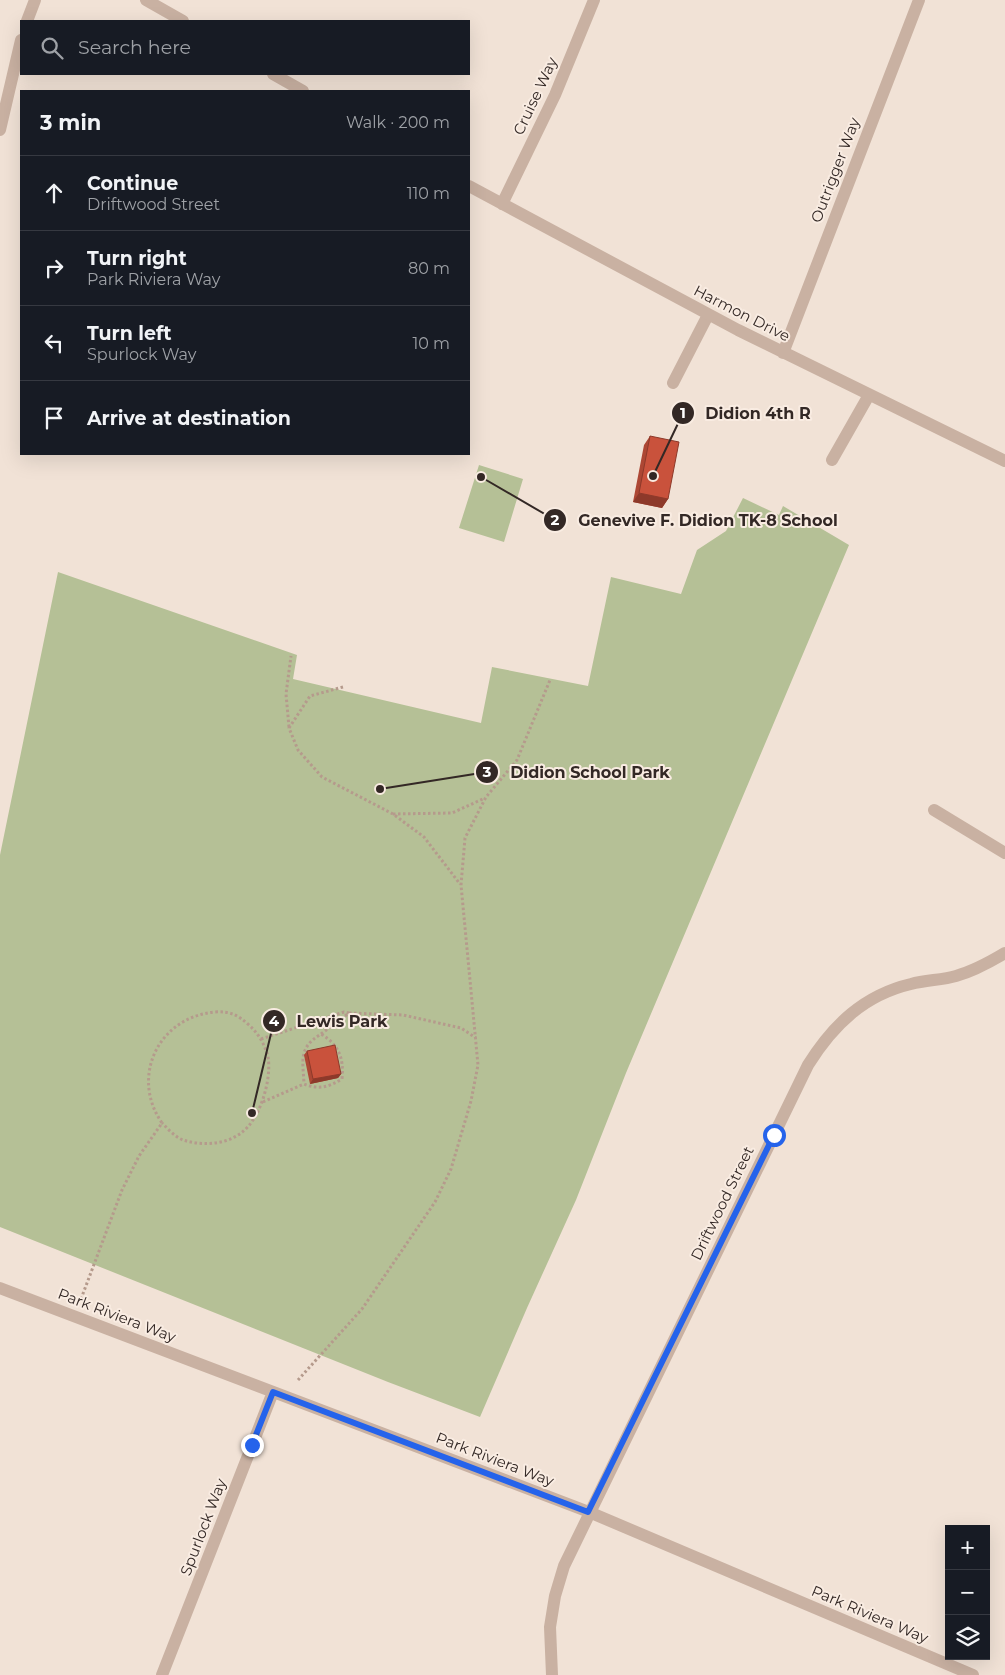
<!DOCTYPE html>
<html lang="en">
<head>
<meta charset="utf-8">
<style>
	:root { --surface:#171b24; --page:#242831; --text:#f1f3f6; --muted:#9ea1a6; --line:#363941 }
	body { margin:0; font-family:Montserrat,sans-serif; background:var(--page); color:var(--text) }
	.controls { position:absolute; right:15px; bottom:15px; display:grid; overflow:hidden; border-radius:0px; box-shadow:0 5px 20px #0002 }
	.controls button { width:45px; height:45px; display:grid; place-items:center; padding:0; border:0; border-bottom:1px solid var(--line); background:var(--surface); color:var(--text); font:25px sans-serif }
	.stop { position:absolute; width:15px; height:15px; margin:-11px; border:4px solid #2563eb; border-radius:50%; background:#fff }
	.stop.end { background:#2563eb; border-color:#fff; box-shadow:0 1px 5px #0008 }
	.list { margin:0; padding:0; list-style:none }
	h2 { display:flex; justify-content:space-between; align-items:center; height:65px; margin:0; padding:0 20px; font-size:21px }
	h2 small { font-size:16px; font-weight:400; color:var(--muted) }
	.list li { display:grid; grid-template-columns:32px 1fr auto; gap:15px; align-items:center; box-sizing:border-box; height:75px; padding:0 20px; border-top:1px solid var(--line) }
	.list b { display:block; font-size:19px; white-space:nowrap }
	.list p { margin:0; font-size:16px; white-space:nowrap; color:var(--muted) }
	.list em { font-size:16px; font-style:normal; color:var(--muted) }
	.icon { flex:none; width:28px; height:28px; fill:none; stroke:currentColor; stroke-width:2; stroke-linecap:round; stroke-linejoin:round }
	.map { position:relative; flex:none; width:1005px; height:1675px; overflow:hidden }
	.search { position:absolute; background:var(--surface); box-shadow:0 5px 20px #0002; left:20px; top:20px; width:450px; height:55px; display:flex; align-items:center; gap:12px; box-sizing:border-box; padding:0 18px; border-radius:0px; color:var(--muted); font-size:19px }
	.panel { position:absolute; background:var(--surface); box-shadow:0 5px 20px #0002; left:20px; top:90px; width:450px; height:365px; border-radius:0px }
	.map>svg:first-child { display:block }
</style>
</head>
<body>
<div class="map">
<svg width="1005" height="1675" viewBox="0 0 1005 1675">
	<rect width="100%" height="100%" fill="#f1e2d6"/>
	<path fill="#b5c096" d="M479,465l44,14 -19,63 -45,-14z
		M743,498l36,17 4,-9 66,39 -223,528 -50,127 -49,108 -47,109 -92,-35 -388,-155v-372l58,-283 239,83 -4,24 188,44 11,-56 96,19 23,-109 70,17 16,-44 29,-19z"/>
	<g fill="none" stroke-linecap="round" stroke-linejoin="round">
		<path stroke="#b59a8c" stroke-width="3" stroke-dasharray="2.5 2.5" stroke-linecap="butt" d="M343,687l-33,9 -21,32 9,22 24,27 71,37 31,23 36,47
			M289,727l-3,-33 5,-38
			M393,814l59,-1 33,-15
			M321,1034l28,-21 54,2 58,13 15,10
			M261,1039l83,-27 5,1
			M263,1102l41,-18c14,6 25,3 38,-5 2,-21 -3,-34 -21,-45 -23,14 -18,26 -17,50
			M81,1299l41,-109 17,-34 23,-33c-32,-46 -4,-106 53,-111 15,-1 23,3 34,13 10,9 16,20 19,32 4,22 -8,63 -27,76 -16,12 -40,13 -58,7 -8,-3 -15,-11 -21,-17
			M298,1380l64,-71 73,-107 16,-33 20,-68 7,-36 -17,-180 4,-47 21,-41 31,-37 33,-80"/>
		<path stroke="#c9b1a2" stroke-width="12" d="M673,383l35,-68
			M832,460l37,-65"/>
		<path stroke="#c9b1a2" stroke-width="12" d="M146,0l37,21
			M27,21l8,-21
			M273,74l30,17
			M0,130l21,-90
			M469,186l269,144 267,131
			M502,204l53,-109 39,-95
			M783,353l136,-353
			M934,810l71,43
			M0,1288l589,224 384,163
			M162,1675l111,-283
			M552,1675l-2,-48 5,-31 9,-30 244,-501c25,-40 56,-70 103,-81 15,-4 31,-4 45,-8 18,-5 34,-14 49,-23"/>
	</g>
	<path fill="#ad4734" d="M650,436l18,63 -6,9 -29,-6 11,-57z
		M307,1051l34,23 -3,4 -28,6 -6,-29z"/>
	<path fill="#8d392a" d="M639,493l29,6 -6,9 -29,-6z
		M341,1074l-3,4 -28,6 3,-5z"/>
	<path fill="#c9523c" stroke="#8d392a" d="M650,436l29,6 -11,57 -29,-6z
		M335,1045l6,29 -28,5 -6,-28z"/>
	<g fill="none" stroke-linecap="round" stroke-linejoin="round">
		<path stroke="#2563eb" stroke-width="6" d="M252,1445l21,-53 315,120 186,-377"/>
	</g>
	<g text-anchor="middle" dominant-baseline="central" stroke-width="4" stroke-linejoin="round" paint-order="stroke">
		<g font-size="15" fill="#332825" stroke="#f9ece2">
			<text transform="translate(535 96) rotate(-65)">Cruise Way</text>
			<text transform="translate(835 170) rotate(-69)">Outrigger Way</text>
			<text transform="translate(742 313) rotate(27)">Harmon Drive</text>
			<text transform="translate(722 1203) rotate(-64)">Driftwood Street</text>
			<text transform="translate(117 1315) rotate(21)">Park Riviera Way</text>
			<text transform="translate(495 1459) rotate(21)">Park Riviera Way</text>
			<text transform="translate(203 1527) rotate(-69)">Spurlock Way</text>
			<text transform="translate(870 1614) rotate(23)">Park Riviera Way</text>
		</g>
	</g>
	<path fill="none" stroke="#332825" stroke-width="2" d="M653 476L683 413M481 477L555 520M380 789L487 772M252 1113L274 1021"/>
	<g fill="#332825" stroke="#f9ece2" stroke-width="2">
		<circle cx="653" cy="476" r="5"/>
		<circle cx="481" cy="477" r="5"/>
		<circle cx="380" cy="789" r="5"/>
		<circle cx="252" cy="1113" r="5"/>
		<circle cx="683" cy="413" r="12"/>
		<circle cx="555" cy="520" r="12"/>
		<circle cx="487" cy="772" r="12"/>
		<circle cx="274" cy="1021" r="12"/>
	</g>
	<g font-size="15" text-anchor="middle" font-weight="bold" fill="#fff">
		<text x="683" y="418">1</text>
		<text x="555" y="525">2</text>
		<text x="487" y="777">3</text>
		<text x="274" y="1026">4</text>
	</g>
	<g font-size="16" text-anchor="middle" font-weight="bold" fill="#332825" stroke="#f9ece2" stroke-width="4" stroke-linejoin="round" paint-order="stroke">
		<text x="758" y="419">Didion 4th R</text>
		<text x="708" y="526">Genevive F. Didion TK-8 School</text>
		<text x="590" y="778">Didion School Park</text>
		<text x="342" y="1027">Lewis Park</text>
	</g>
</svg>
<div class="controls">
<button>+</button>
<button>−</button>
<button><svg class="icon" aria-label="layers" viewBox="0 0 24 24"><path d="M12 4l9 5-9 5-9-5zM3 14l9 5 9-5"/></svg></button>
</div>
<div class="stop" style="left:774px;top:1135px"></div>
<div class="stop end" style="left:252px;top:1445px"></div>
<div class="search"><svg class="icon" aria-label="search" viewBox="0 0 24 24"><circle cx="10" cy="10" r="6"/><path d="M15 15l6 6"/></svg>Search here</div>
<section class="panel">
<h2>3 min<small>Walk · 200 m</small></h2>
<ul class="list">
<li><svg class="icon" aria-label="ahead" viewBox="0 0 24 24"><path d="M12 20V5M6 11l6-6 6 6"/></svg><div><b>Continue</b><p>Driftwood Street</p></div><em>110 m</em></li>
<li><svg class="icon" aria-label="right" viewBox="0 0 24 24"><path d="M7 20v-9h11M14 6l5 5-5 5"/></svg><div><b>Turn right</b><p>Park Riviera Way</p></div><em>80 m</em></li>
<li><svg class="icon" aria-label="left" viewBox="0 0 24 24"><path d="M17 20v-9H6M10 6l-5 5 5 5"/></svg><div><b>Turn left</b><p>Spurlock Way</p></div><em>10 m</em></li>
<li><svg class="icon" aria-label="arrive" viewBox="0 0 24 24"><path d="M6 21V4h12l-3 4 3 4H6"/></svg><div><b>Arrive at destination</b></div></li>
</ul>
</section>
</div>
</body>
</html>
